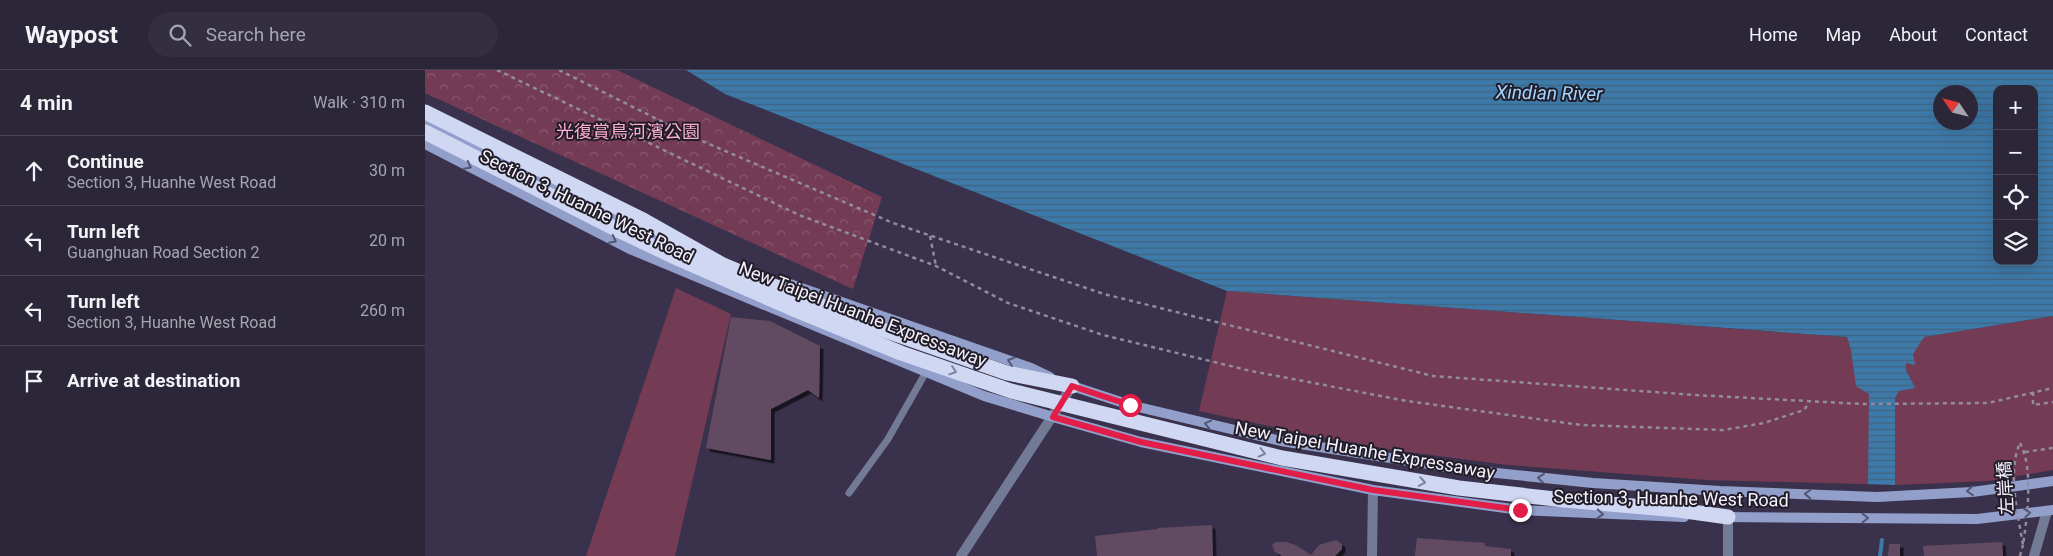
<!DOCTYPE html>
<html lang="en">
<head>
<meta charset="utf-8">
<style>
	:root { --surface:#2c2639; --page:#342e41; --text:#f1f3f6; --muted:#a6a5ae; --line:#484353 }
	body { margin:0; font-family:Roboto,"Noto Sans TC",sans-serif; background:var(--page); color:var(--text) }
	.controls { position:absolute; right:15px; top:15px; display:grid; overflow:hidden; border-radius:10px; box-shadow:0 5px 20px #0002 }
	.controls button { width:45px; height:45px; display:grid; place-items:center; padding:0; border:0; border-bottom:1px solid var(--line); background:var(--surface); color:var(--text); font:25px sans-serif }
	.compass { position:absolute; left:1508px; top:15px; width:45px; height:45px; border-radius:50%; background:var(--surface); box-shadow:0 5px 20px #0002; rotate:305deg }
	.stop { position:absolute; width:15px; height:15px; margin:-11px; border:4px solid #e11d48; border-radius:50%; background:#fff }
	.stop.end { background:#e11d48; border-color:#fff; box-shadow:0 1px 5px #0008 }
	.list { margin:0; padding:0; list-style:none }
	h2 { display:flex; justify-content:space-between; align-items:center; height:65px; margin:0; padding:0 20px; font-size:21px }
	h2 small { font-size:16px; font-weight:400; color:var(--muted) }
	.list li { display:grid; grid-template-columns:32px 1fr auto; gap:15px; align-items:center; box-sizing:border-box; height:70px; padding:0 20px; border-top:1px solid var(--line) }
	.list b { display:block; font-size:19px; white-space:nowrap }
	.list p { margin:0; font-size:16px; white-space:nowrap; color:var(--muted) }
	.list em { font-size:16px; font-style:normal; color:var(--muted) }
	.icon { flex:none; width:28px; height:28px; fill:none; stroke:currentColor; stroke-width:2; stroke-linecap:round; stroke-linejoin:round }
	.map { position:relative; flex:none; width:1628px; height:486px; overflow:hidden }
	header { display:flex; align-items:center; gap:30px; box-sizing:border-box; height:70px; padding:0 25px; background:var(--surface); border-bottom:1px solid var(--line) }
	header strong { font-size:24px }
	nav { display:flex; gap:28px; margin-inline-start:auto; font-size:18px }
	.search { width:350px; height:45px; background:var(--page); display:flex; align-items:center; gap:12px; box-sizing:border-box; padding:0 18px; border-radius:28px; color:var(--muted); font-size:19px }
	main { display:flex }
	aside { flex:1; background:var(--surface) }
	.map>svg:first-child { display:block }
</style>
</head>
<body>
<header>
<strong>Waypost</strong>
<div class="search"><svg class="icon" aria-label="search" viewBox="0 0 24 24"><circle cx="10" cy="10" r="6"/><path d="M15 15l6 6"/></svg>Search here</div>
<nav><a>Home</a><a>Map</a><a>About</a><a>Contact</a></nav>
</header>
<main>
<aside>
<h2>4 min<small>Walk · 310 m</small></h2>
<ul class="list">
<li><svg class="icon" aria-label="ahead" viewBox="0 0 24 24"><path d="M12 20V5M6 11l6-6 6 6"/></svg><div><b>Continue</b><p>Section 3, Huanhe West Road</p></div><em>30 m</em></li>
<li><svg class="icon" aria-label="left" viewBox="0 0 24 24"><path d="M17 20v-9H6M10 6l-5 5 5 5"/></svg><div><b>Turn left</b><p>Guanghuan Road Section 2</p></div><em>20 m</em></li>
<li><svg class="icon" aria-label="left" viewBox="0 0 24 24"><path d="M17 20v-9H6M10 6l-5 5 5 5"/></svg><div><b>Turn left</b><p>Section 3, Huanhe West Road</p></div><em>260 m</em></li>
<li><svg class="icon" aria-label="arrive" viewBox="0 0 24 24"><path d="M6 21V4h12l-3 4 3 4H6"/></svg><div><b>Arrive at destination</b></div></li>
</ul>
</aside>
<div class="map">
<svg width="1628" height="486" viewBox="0 0 1628 486">
	<defs>
		<pattern id="park-crowns" width="20" height="18" patternUnits="userSpaceOnUse" patternTransform="scale(1.25)"><rect width="20" height="18" fill="#743b55"/><path d="M2 6a3 3 0 1 1 6 0M12 15a3 3 0 1 1 6 0" fill="none" stroke="#88586e"/></pattern>
		<pattern id="water-rules" width="6" height="5" patternUnits="userSpaceOnUse" patternTransform="scale(1.25)"><rect width="6" height="5" fill="#3d79a9"/><path d="M0 2.5h6" fill="none" stroke="#43637f"/></pattern>
		<filter id="shadow"><feDropShadow dx="3.5" dy="3.5" stdDeviation="0" flood-color="#0009"/></filter>
	</defs>
	<rect width="100%" height="100%" fill="#3a324c"/>
	<path fill="#743b55" d="M251,218l55,26 -56,242h-89z
		M802,221l672,50 154,-25v154l-65,11 -90,4 -191,-5 -199,-15 -115,-15 -92,-17 -102,-22z"/>
	<path fill="url(#park-crowns)" d="M0,0h192l265,127 -29,92 -428,-196z"/>
	<path fill="url(#water-rules)" fill-rule="evenodd" d="M261,0h1367v246l-129,21 -11,17 2,11 -9,-2v7l9,18 -16,3 -4,7v87l-27,-1 1,-90 -13,-8 -5,-36 -4,-13 -620,-46 -502,-197zM1572,19h37v172h-37zM1516,22h30v30h-30z"/>
	<g fill="none" stroke-linecap="round" stroke-linejoin="round">
		<path stroke="#3d79a9" stroke-width="4" d="M1455,486l2,-16"/>
	</g>
	<path fill="#624b62" filter="url(#shadow)" d="M306,247l39,4 50,25 -1,52 -11,-8 -37,19v51l-65,-12z
		M787,455l1,31h-116l-2,-20 63,-7v-1z
		M992,468l68,5v3l26,3v7h-96z
		M911,470l6,4v5l-7,7h-53l-7,-4 -3,-7 4,-3h10l10,3 15,10 8,-10z
		M1577,472l1,14h-79l-1,-10z
		M1464,474h11v12h-12z"/>
	<g fill="none" stroke-linecap="round" stroke-linejoin="round">
		<path stroke="#928c9e" stroke-width="2.5" stroke-dasharray="4 4" stroke-linecap="butt" d="M72,0l302,145 137,51 72,37 95,32 148,36 156,30 174,24 142,5 41,-7 40,-13 6,-9
			M134,0l136,68 198,85 211,71 329,82 262,19 167,9 126,-1 65,-15
			M505,166l6,30
			M1608,322v13l20,-3
			M1600,382l28,-4
			M1595,486l3,-11"/>
		<path stroke="#727a96" stroke-width="7" d="M424,423l39,-54 38,-67"/>
		<path stroke="#727a96" stroke-width="10" d="M536,486l111,-170
			M947,486l1,-66
			M1303,486v-39
			M1609,486l13,-45"/>
		<path stroke="#929fcb" stroke-width="10" d="M0,53l213,105 24,9
			M0,74l207,106 352,146 69,21 88,25 232,48 147,20 164,7
			M359,212l247,86 19,9
			M641,314l64,21 151,36 186,29 126,13 127,8 157,6 95,-5 81,-11
			M1298,447l254,2 76,-9"/>
		<path stroke="#cfd7f3" stroke-width="15" d="M0,42l218,108
			M0,62l193,98
			M430,250l152,53 65,13
			M1139,430l114,10 50,7"/>
		<path stroke="#928c9e" stroke-width="2.5" stroke-dasharray="4 4" stroke-linecap="butt" d="M1595,373c14,26 7,74 3,102 -5,-30 -16,-74 -3,-102z"/>
		<path stroke="#cfd7f3" stroke-width="15" d="M218,150l80,45 132,55
			M193,160l61,29 112,49 110,45 110,38 271,67 177,30 105,12"/>
	</g>
	<defs><path id="oneway-chevron" d="M-2-3.5L2.5 0L-2 3.5" fill="none" stroke-width="1.6" stroke-linecap="round" stroke-linejoin="round" transform="scale(1.25)"/></defs>
	<g stroke="#535771">
		<use href="#oneway-chevron" transform="translate(43 96) rotate(27)"/>
		<use href="#oneway-chevron" transform="translate(188 170) rotate(27)"/>
		<use href="#oneway-chevron" transform="translate(586 291) rotate(-161)"/>
		<use href="#oneway-chevron" transform="translate(783 354) rotate(-167)"/>
		<use href="#oneway-chevron" transform="translate(1116 408) rotate(-174)"/>
		<use href="#oneway-chevron" transform="translate(1545 421) rotate(175)"/>
		<use href="#oneway-chevron" transform="translate(1383 424) rotate(-178)"/>
		<use href="#oneway-chevron" transform="translate(1602 443) rotate(-6)"/>
		<use href="#oneway-chevron" transform="translate(1175 444) rotate(3)"/>
		<use href="#oneway-chevron" transform="translate(1440 448)"/>
	</g>
	<g stroke="#808398">
		<use href="#oneway-chevron" transform="translate(528 301) rotate(19)"/>
		<use href="#oneway-chevron" transform="translate(837 383) rotate(14)"/>
		<use href="#oneway-chevron" transform="translate(997 412) rotate(10)"/>
	</g>
	<g fill="none" stroke-linecap="round" stroke-linejoin="round">
		<path stroke="#e11d48" stroke-width="6" d="M705,335l-58,-19 -19,31 88,25 232,48 147,20"/>
	</g>
	<g text-anchor="middle" dominant-baseline="central" stroke-width="4" stroke-linejoin="round" paint-order="stroke">
		<g font-size="18" fill="#feaed0" stroke="#201c28">
			<text x="203" y="61">光復賞鳥河濱公園</text>
		</g>
		<g font-size="18" fill="#f5f2fc" stroke="#201c28">
			<text transform="translate(162 136) rotate(26)">Section 3, Huanhe West Road</text>
			<text transform="translate(438 244) rotate(21)">New Taipei Huanhe Expressaway</text>
			<text transform="translate(940 380) rotate(10)">New Taipei Huanhe Expressaway</text>
			<text transform="translate(1580 418) rotate(-93)">左岸橋</text>
			<text transform="translate(1246 428) rotate(1)">Section 3, Huanhe West Road</text>
		</g>
		<g font-size="19" font-style="italic" fill="#a3d2fc" stroke="#201c28">
			<text transform="translate(1124 23) rotate(1)">Xindian River</text>
		</g>
	</g>
</svg>
<div class="controls">
<button>+</button>
<button>−</button>
<button><svg class="icon" aria-label="locate" viewBox="0 0 24 24"><circle cx="12" cy="12" r="6"/><path d="M12 2v4M12 18v4M2 12h4M18 12h4"/></svg></button>
<button><svg class="icon" aria-label="layers" viewBox="0 0 24 24"><path d="M12 4l9 5-9 5-9-5zM3 14l9 5 9-5"/></svg></button>
</div>
<svg class="compass" viewBox="-18 -18 36 36"><path d="M0-13l5 13h-10z" fill="#e53935"/><path d="M0 13l5-13h-10z" fill="#a6a5ae"/></svg>
<div class="stop" style="left:705px;top:335px"></div>
<div class="stop end" style="left:1095px;top:440px"></div>
</div>
</main>
</body>
</html>
